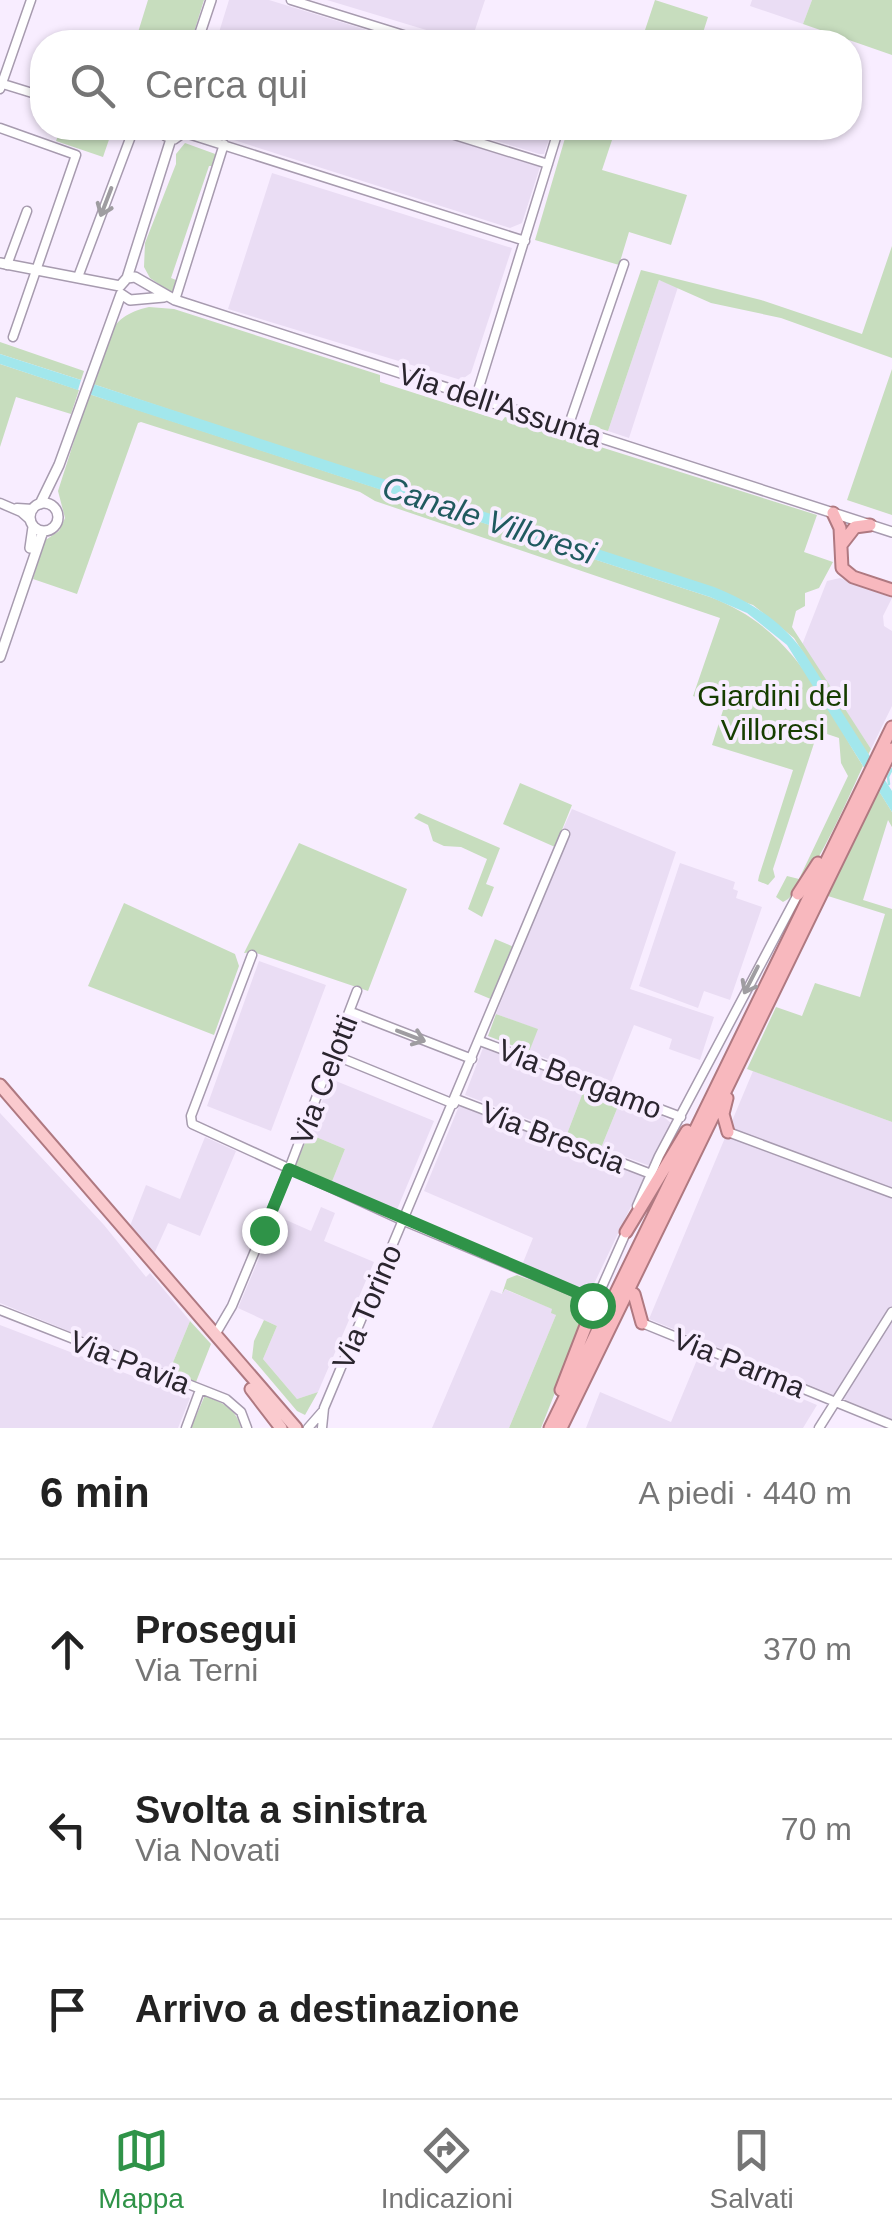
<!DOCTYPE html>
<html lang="it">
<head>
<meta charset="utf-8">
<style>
	:root { --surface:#fff; --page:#f6f6f6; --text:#222; --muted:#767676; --line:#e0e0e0; --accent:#2f9348 }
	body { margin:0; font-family:Arial,sans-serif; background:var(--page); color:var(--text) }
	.stop { position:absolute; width:30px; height:30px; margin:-22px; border:8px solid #2f9348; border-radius:50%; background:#fff }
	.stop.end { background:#2f9348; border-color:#fff; box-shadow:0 2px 10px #0008 }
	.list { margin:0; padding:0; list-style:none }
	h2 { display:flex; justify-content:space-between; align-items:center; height:130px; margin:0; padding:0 40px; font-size:42px }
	h2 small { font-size:32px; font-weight:400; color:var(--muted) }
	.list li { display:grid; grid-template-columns:65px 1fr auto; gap:30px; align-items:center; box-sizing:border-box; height:180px; padding:0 40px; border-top:2px solid var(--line) }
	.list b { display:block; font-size:38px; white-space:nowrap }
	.list p { margin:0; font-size:32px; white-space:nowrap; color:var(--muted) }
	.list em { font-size:32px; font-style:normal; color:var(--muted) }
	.icon { flex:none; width:55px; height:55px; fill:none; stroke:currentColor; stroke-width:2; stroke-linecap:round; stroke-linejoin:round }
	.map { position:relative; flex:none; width:892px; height:1428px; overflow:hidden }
	.search { position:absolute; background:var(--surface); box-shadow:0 2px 8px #0004; left:30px; right:30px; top:30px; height:110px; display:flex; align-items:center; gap:25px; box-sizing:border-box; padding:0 35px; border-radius:40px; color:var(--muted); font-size:38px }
	.sheet { height:670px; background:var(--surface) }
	nav { display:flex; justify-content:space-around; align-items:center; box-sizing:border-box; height:140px; border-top:2px solid var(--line); background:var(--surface); font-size:28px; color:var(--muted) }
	nav a { display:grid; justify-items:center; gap:5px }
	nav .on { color:var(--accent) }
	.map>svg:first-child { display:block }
</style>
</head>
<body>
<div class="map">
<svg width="892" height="1428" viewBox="0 0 892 1428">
	<rect width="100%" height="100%" fill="#f8edff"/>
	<path fill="#eaddf4" d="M229,0h40l137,42h-190z
		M327,0h158l-14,42h-5z
		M752,0h60l-9,24 -53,-18z
		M196,128h218l126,39 -18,56 -12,5z
		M455,128h98l-9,26h-5z
		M272,173l240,75 -41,125 -10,7 -233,-71z
		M659,280l19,7 -49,151 -21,-7z
		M840,578l52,20 -9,18 1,10 8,5v75l-21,43 -69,-104 25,-64z
		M572,809l104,43 -46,137 84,28 -14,43 -31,-11 3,-10 -38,-14 -23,58 -82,-31 8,-23 -41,-15 71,-178 -6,-3z
		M680,863l55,19 -2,7 5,2 -2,7 26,9 -32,93 -26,-9 -6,17 -59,-22z
		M259,961l67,24 -55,146 -64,-25z
		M483,1048l102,39 -18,47 -102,-39z
		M753,1071l139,51v297l-243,-100z
		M331,1079l103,42 -38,91 -65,-28 14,-35 -36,-15z
		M621,1099l38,14 12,10 -21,43 -49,-18z
		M459,1106l186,71 -52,109 -6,6 -65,-27 11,-27 -109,-47z
		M0,1113l104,112 42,52 4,-4 40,48 -21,51 -169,-69z
		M205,1137l31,14 -36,85 -32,-13 -14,31 -24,-28 16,-41 34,14z
		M321,1207l14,6 -11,28 50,21 -56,130 -21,7 -34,-40 14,-33 -39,-18 39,-92 34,15z
		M504,1289l49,20 3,6 -47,113h-77l59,-138 11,4z
		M0,1325l190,73 -12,30h-178z
		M699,1355l118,50 -14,23h-217l14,-36 71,30z"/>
	<path fill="#c7ddbe" d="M148,0h56l-13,42h-56z
		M655,0l53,17 -8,25h-59z
		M812,0h80v55l-89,-31z
		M61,128h52l-10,29 -47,-16z
		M568,128h48l-14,42 85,25 -16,50 -42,-13 -10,33 -84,-25z
		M185,143l33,12 -4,11h-5l-38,112 5,2 -4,13 -22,-15 -6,-11 1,-24 31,-79v-10z
		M892,246v112l-111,-40 -70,-15 -52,-23 -51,151 -20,-6 53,-155 120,30 101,34z
		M149,307l25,2 206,66v7l122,39 3,-4 312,98 -13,37 29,10 -14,26 -14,5v13l-9,5 -4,16 79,122 -3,6 -74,-117 -41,-33 -660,-221c13,-39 11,-67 56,-77z
		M0,342l84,29 -3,9 -81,-26z
		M0,364l79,26 -8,24 -55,-17 -16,50z
		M892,369v146l-45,-15z
		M89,394l621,203c83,31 109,98 153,169 -13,28 -55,126 -80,136l-7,-5 11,-21 12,3 49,-103 -7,-13 -2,-25 -21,-7 -45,138 2,8 -7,8 -10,-4 1,-5 34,-106 -81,-25 12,-38 -31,-11 27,-78 -345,-117 -15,-9 -219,-70 -3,1 -61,171 -44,-15 11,-38 15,-10 6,-13 -7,-27z
		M520,783l52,22 -17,42 -52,-23z
		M879,791l13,21v15l-4,-7 -25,80 29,9v213l-145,-53 29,-62 26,9 13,-33 45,14 25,-83 -57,-18z
		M419,813l81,35 -14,36 8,3 -12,30 -14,-8 19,-50 -26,-12 -17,-1 -11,-5 -5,-16 -14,-7z
		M299,843l108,46 -39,102 -115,-39 -9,1z
		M124,903l111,51 4,12 -25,69 -126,-49z
		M495,939l19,8 -21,53 -19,-8z
		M496,1014l42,15 -9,23 -41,-16z
		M585,1087l36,12 -20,49 -34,-14z
		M309,1134l36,15 -14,35 -37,-16z
		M517,1275c24,10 55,12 72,32l-48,121h-32l47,-113 -5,-2 1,-4 -47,-20 -3,5 5,-15z
		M264,1320l13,6 -14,33 34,40 21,-7 -13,23 -8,-4 -45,-53 2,-17z
		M190,1321l21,23 -15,38 -27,-10z
		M205,1395c18,9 31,13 36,33h-50z"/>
	<path fill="#a2e7ec" d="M0,354l81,26 -3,10 -78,-26z
		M93,384l621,203c37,15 68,34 91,67l87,137v21l-105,-167 -40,-32 -37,-16 -580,-189 -41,-14z"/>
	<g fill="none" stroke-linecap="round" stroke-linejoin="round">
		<path stroke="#a2e7ec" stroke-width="2.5" d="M889,784l-1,-7 4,-8"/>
		<g stroke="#a79baf" stroke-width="11">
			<path id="minor" d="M291,0l135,42
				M0,83l42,13
				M0,89l31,-89
				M0,128l76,27 -63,182
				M432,128l116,36
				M182,132l343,109
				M7,265l20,-54
				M78,277l56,-149
				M175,300l49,-156
				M476,397l83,-269
				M568,427l56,-163
				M0,503l21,9 9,8
				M17,508l16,1
				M252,955l-61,161 1,8 212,97 173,72 12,8 3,9
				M351,1012l121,47
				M480,1041l201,76
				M334,1055l120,49
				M456,1099l195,75
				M728,1132l164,61
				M637,1206l22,-50 139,-262
				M593,1307l35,-79
				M0,1310l226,89 15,13 6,16
				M642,1323l250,102
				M215,1335l17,-29 57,-137 68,-178
				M186,1428l14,-38
				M308,1428l14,-16
				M322,1428l2,-20 241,-574
				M819,1428l73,-116"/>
		</g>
		<g stroke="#a79baf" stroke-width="12">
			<path id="tertiary" d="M197,42l14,-42
				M165,128l1,8 8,3 7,-5v-6
				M0,263l120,23
				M127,278l44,-139
				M120,286l7,-8 8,-1 40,23 717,232
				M121,294l9,6 34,-3
				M30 517a14 14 0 1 1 28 0a14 14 0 1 1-28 0Z
				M40,504l19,-39 62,-171
				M30,548l3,-21
				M0,657l43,-126"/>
		</g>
		<g stroke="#af7981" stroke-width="15">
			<path id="primary" d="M0,1085l296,343
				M251,1389l30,39"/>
		</g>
		<g stroke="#af7981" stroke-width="15">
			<path id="trunk" d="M833,513l7,15 2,40 11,9 39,13
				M841,545l14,-18 15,-2
				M798,894l20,-31
				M727,1098l-4,16 5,18
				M626,1232l61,-101
				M634,1294l8,29
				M561,1390l31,-80
				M550,1428l342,-701
				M561,1428l331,-679"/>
		</g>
		<use href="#minor" stroke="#fff" stroke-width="8"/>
		<use href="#tertiary" stroke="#fff" stroke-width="9"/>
		<use href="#primary" stroke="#facace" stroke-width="11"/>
		<use href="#trunk" stroke="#f8b8be" stroke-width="11"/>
	</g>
	<defs><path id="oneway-shaft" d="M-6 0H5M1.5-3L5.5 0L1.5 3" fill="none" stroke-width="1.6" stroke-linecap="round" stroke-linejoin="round" transform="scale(2.5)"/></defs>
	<g stroke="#9f9da1">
		<use href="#oneway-shaft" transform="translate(106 202) rotate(111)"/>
		<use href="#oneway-shaft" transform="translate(751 980) rotate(117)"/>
		<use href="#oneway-shaft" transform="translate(411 1036) rotate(21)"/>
	</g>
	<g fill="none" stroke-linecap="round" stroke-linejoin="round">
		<path stroke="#2f9348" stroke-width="12" d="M264,1230l25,-61 289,124 14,12"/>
	</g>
	<g text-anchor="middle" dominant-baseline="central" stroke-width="8" stroke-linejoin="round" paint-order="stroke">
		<g font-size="30" fill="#2a252e" stroke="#f8edff">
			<text transform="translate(500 405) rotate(18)">Via dell'Assunta</text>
			<text transform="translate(580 1079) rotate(21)">Via Bergamo</text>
			<text transform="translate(324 1080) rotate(-69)">Via Celotti</text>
			<text transform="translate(553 1137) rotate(21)">Via Brescia</text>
			<text transform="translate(367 1307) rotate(-67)">Via Torino</text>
			<text transform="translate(130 1362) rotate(21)">Via Pavia</text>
			<text transform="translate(739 1363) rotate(22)">Via Parma</text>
		</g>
		<g font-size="30" fill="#163d00" stroke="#f8edff">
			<text x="773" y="695">Giardini del<tspan x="773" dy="34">Villoresi</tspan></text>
		</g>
		<g font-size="32" font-style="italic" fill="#205a5f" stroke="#f8edff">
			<text transform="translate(489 520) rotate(18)">Canale Villoresi</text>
		</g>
	</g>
</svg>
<div class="stop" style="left:592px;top:1305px"></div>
<div class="stop end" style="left:264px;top:1230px"></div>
<div class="search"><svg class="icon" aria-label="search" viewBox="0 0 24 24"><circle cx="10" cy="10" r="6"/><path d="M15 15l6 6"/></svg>Cerca qui</div>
</div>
<section class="sheet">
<h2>6 min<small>A piedi · 440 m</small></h2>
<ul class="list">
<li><svg class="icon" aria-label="ahead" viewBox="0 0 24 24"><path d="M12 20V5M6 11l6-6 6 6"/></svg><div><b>Prosegui</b><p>Via Terni</p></div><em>370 m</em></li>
<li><svg class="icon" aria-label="left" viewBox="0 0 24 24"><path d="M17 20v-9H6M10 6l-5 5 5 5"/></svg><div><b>Svolta a sinistra</b><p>Via Novati</p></div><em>70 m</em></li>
<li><svg class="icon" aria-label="arrive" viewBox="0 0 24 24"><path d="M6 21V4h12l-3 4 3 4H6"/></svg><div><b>Arrivo a destinazione</b></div></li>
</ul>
</section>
<nav>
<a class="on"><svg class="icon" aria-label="map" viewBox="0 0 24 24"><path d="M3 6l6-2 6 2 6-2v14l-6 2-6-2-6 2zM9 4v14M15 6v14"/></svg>Mappa</a>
<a><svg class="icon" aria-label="directions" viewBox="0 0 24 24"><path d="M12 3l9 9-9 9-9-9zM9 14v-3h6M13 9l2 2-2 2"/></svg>Indicazioni</a>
<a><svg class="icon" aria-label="saved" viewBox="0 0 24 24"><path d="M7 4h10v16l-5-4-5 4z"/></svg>Salvati</a>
</nav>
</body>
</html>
